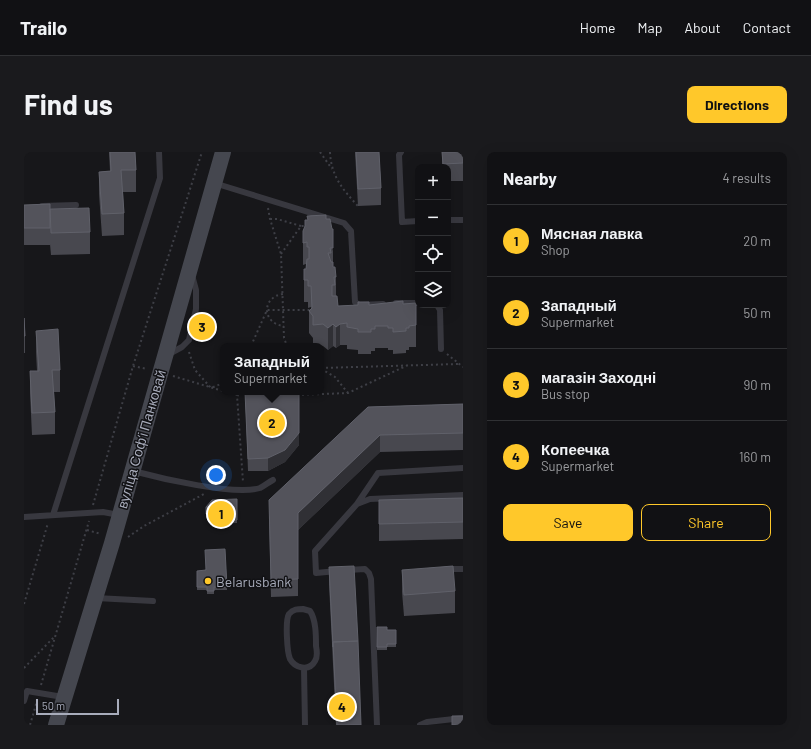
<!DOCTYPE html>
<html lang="en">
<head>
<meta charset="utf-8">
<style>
	:root { --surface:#111114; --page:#1a1a1d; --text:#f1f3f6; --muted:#9c9da0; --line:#303134; --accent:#ffc82a }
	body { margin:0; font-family:Barlow,sans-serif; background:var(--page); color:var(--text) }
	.controls { position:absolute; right:12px; top:12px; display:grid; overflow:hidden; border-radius:8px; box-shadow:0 4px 16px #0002 }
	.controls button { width:36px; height:36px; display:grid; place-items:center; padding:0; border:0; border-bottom:1px solid var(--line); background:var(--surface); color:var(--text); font:20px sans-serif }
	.scale { position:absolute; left:12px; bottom:10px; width:83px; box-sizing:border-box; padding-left:4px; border:2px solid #a8acbb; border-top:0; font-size:11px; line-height:14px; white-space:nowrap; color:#a8acbb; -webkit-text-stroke:3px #121215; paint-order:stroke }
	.you { position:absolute; left:192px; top:323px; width:14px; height:14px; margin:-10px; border:3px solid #fff; border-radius:50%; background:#1a73e8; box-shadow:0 0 0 6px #1a73e833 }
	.badge { display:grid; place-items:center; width:26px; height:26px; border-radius:50%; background:var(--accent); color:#111; font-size:13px; font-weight:700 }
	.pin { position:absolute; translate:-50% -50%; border:2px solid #fff; box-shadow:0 1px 4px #0006 }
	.popup { position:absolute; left:196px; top:191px; width:104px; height:52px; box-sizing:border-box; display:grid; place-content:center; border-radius:8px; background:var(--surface); filter:drop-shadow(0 1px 3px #0005); font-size:13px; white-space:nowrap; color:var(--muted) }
	.popup b { font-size:15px; color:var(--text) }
	.popup::after { content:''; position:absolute; left:50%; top:100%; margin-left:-8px; border:8px solid transparent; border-top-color:var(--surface) }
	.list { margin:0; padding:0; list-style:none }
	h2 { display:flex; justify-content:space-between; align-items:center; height:52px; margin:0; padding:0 16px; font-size:17px }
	h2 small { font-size:13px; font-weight:400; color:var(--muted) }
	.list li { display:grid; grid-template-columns:26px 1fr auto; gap:12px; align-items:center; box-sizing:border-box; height:72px; padding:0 16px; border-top:1px solid var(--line) }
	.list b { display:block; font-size:15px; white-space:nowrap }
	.list p { margin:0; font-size:13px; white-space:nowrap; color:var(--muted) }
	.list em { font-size:13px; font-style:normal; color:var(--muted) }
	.actions { display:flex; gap:8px; padding:12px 16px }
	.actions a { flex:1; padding:9px 0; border:1px solid var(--accent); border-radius:8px; text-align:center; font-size:14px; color:var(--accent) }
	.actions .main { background:var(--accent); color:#111 }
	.icon { flex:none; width:22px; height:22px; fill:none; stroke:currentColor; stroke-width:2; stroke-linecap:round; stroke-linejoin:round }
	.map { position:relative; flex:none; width:439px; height:573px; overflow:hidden; border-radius:8px }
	header { display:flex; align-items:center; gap:24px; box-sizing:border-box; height:56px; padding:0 20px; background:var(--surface); border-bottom:1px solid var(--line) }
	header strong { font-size:19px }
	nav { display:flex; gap:22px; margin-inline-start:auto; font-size:14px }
	.intro { display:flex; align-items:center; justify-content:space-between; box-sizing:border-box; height:96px; padding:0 24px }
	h1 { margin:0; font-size:28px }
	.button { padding:10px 18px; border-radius:8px; background:var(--accent); color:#111; font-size:14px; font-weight:700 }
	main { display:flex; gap:24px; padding:0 24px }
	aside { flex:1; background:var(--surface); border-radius:8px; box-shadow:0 4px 16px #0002 }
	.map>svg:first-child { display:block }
</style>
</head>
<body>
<header>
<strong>Trailo</strong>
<nav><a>Home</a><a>Map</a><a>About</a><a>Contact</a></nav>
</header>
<div class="intro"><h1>Find us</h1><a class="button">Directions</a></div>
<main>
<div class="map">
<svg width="439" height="573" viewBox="0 0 439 573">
	<rect width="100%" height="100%" fill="#17171a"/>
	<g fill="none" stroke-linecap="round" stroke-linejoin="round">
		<path stroke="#3e3f46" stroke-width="2" stroke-dasharray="2 3" stroke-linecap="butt" d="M296,0l12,17
			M306,0c1,24 13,38 28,54
			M244,56l2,11 11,35 3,84 3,8
			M246,67h7l24,7
			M257,102l20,-28h7
			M259,142c-22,3 -21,30 1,32
			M177,178l6,-17
			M227,194l16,-36h45
			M165,200l6,18 16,18 12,-5
			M423,202l16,13
			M109,214l14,3
			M297,216l137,-4
			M297,217l14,8 13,16
			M149,224l50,15
			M202,240l11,3 6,87
			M213,243l4,1v-4
			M273,243l51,-2 60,-28
			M69,353l40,-139 69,-214
			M63,378l14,4
			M104,385l16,-11 60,-32
			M0,452l24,-81
			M0,516l31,-32
			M17,533l48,-164
			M6,573l7,-24"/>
		<path stroke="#38383f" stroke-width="6" d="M377,0l-2,3 3,67 16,-1
			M190,31l130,40 7,8 4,71 4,3 24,-1
			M18,54l34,-1
			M424,68h15
			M372,151h22
			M413,153l3,5 1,39
			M145,202l13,-7 7,-7 7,-31v-19l-4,-15
			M109,319c26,7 102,25 127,17 4,-2 9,-6 13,-8
			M333,352l21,-31 85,-5
			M29,363l107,-337 -1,-26
			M0,365l79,-5 16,3
			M423,417h16
			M324,418l17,-1 4,4 2,6 6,146
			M313,419l-21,2 -1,-22 42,-47 13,-5 93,-4
			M72,446l57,3
			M279,457l7,2c6,9 6,24 6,35 1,5 1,12 -1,15 -6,11 -20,7 -25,-2 -3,-7 -5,-39 -1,-45 4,-5 9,-5 14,-5z
			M280,516l1,57
			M0,549l3,-10 36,6
			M396,573l7,-3 36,-4"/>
		<path stroke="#45474f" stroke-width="16" d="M32,573l56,-182 111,-391"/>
	</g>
	<path fill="#48484f" d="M85,0h26l1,18v22h-13l1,21v22l-22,1 -3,-42v-22l11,-1z
		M331,0h24l2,36v17l-23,1z
		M418,0h21v29h-15v-14h-6z
		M0,53l26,6 40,21v22l-39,1 -1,-11v1h-26z
		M302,67l7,32v16l3,10v19l2,10 65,-2 13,21v22h-7v3h-3v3l-13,1v-4h-5v-2h-13v3h-4v3h-13v-4l-11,-1v-4h-7l-4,3 -3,-2 -5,4 -5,-4h-10v-8l-4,-5v-22l3,-2 -1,-2 -3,1v-6h-4v-33h2v-5l-3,1v-34l2,-4z
		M0,166l1,18v17h-1z
		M12,179l24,39v22h-6l1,20v22l-23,1 -2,-42v-22h7l-1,-19z
		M221,240l54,53 -14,17 -17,9h-20z
		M439,252v46l-83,2 -82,78v66l-27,1 -2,-80 99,-110z
		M439,346v41l-84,2v-41z
		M213,347v24l-24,1 -7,-6v-11z
		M201,397l2,41h-13v4h-7v-4h-10v-19l8,-1z
		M305,415l32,158h-25l-7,-141z
		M378,418l53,21v22l-51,3 -2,-24z
		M353,475l10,3 9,14v3h-9v3h-10z"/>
	<path fill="#303035" d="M309,172v22l-5,4v-22z
		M316,172v21l-4,3v-21z
		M275,281v12l-14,17 -17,9v-13z
		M356,283v17l-82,78v-17z"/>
	<path fill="#53535b" stroke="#60616a" d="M86,0h25l1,18h-15l3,43 -22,1 -3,-42 12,-1z
		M332,0h23l2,36 -23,1z
		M418,0h21v11l-20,1z
		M26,52v24h-26v-23z
		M65,56l1,24 -39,1 -1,-24z
		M302,63v4h4l2,10h1v19h-3l1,5h-3l3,9h2v5h2l1,10h-2l1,8h-3v11h5l1,10 20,-1v-3h11v3l34,-4v3l13,-1v22l-7,1v2h-3v3l-13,1v-4h-5v-2h-13v3h-4v3h-13v-3l-11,-2v-4l-7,1 -4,3 -3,-3 -5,4 -5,-4 -10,1v-9l-4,-5 3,-3 -1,-22h-3v-6h-4v-11h2l1,-10h2v-12h-2v-5l-4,1v-12l2,-5v-6h3l-1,-4z
		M0,166l1,18h-1z
		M34,177l2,41h-8l3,42 -23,1 -2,-42h9l-3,-40z
		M221,240h54v41l-14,17 -17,8 -20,1z
		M439,252v29l-83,2 -82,78v66l-27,1 -2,-80 99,-93z
		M439,346v24l-84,2v-24z
		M213,347v21l-24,1 -7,-7v-7l6,-7z
		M201,397l2,38h-13v4h-7v-4h-10v-16l9,-1 -1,-20z
		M330,414l4,75 -25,1v5l-4,-80z
		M429,414l2,25 -51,4 -2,-25z
		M353,475h10v3h9v14h-9v3h-10z
		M334,489l3,84h-24l-4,-83z
		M428,564h11v9h-11z"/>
	<circle fill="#ffc82a" stroke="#121215" stroke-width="1.5" cx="184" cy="429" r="4"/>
	<g text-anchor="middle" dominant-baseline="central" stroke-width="3" stroke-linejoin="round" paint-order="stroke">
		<g font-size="14" fill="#a8acbb" stroke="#121215">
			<text transform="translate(117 287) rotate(-74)">вуліца Софʼі Панковай</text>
		</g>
		<g font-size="14" fill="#a8acbb" stroke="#121215" text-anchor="start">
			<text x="192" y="429">Belarusbank</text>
		</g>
	</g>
</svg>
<div class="controls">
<button>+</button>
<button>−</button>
<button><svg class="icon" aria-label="locate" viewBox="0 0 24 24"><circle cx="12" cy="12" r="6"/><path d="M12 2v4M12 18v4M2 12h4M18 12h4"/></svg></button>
<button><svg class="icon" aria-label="layers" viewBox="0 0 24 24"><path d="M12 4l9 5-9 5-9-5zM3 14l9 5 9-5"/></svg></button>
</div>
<div class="scale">50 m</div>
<div class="you"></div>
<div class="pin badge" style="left:197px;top:362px">1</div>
<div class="pin badge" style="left:248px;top:271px">2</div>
<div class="popup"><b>Западный</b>Supermarket</div>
<div class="pin badge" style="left:178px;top:175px">3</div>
<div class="pin badge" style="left:318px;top:555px">4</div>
</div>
<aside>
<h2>Nearby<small>4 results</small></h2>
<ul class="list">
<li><span class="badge">1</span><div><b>Мясная лавка</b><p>Shop</p></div><em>20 m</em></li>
<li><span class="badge">2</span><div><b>Западный</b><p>Supermarket</p></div><em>50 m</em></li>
<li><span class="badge">3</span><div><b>магазін Заходні</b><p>Bus stop</p></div><em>90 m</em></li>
<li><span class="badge">4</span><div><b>Копеечка</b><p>Supermarket</p></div><em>160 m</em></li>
</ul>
<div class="actions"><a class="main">Save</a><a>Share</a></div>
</aside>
</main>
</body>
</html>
